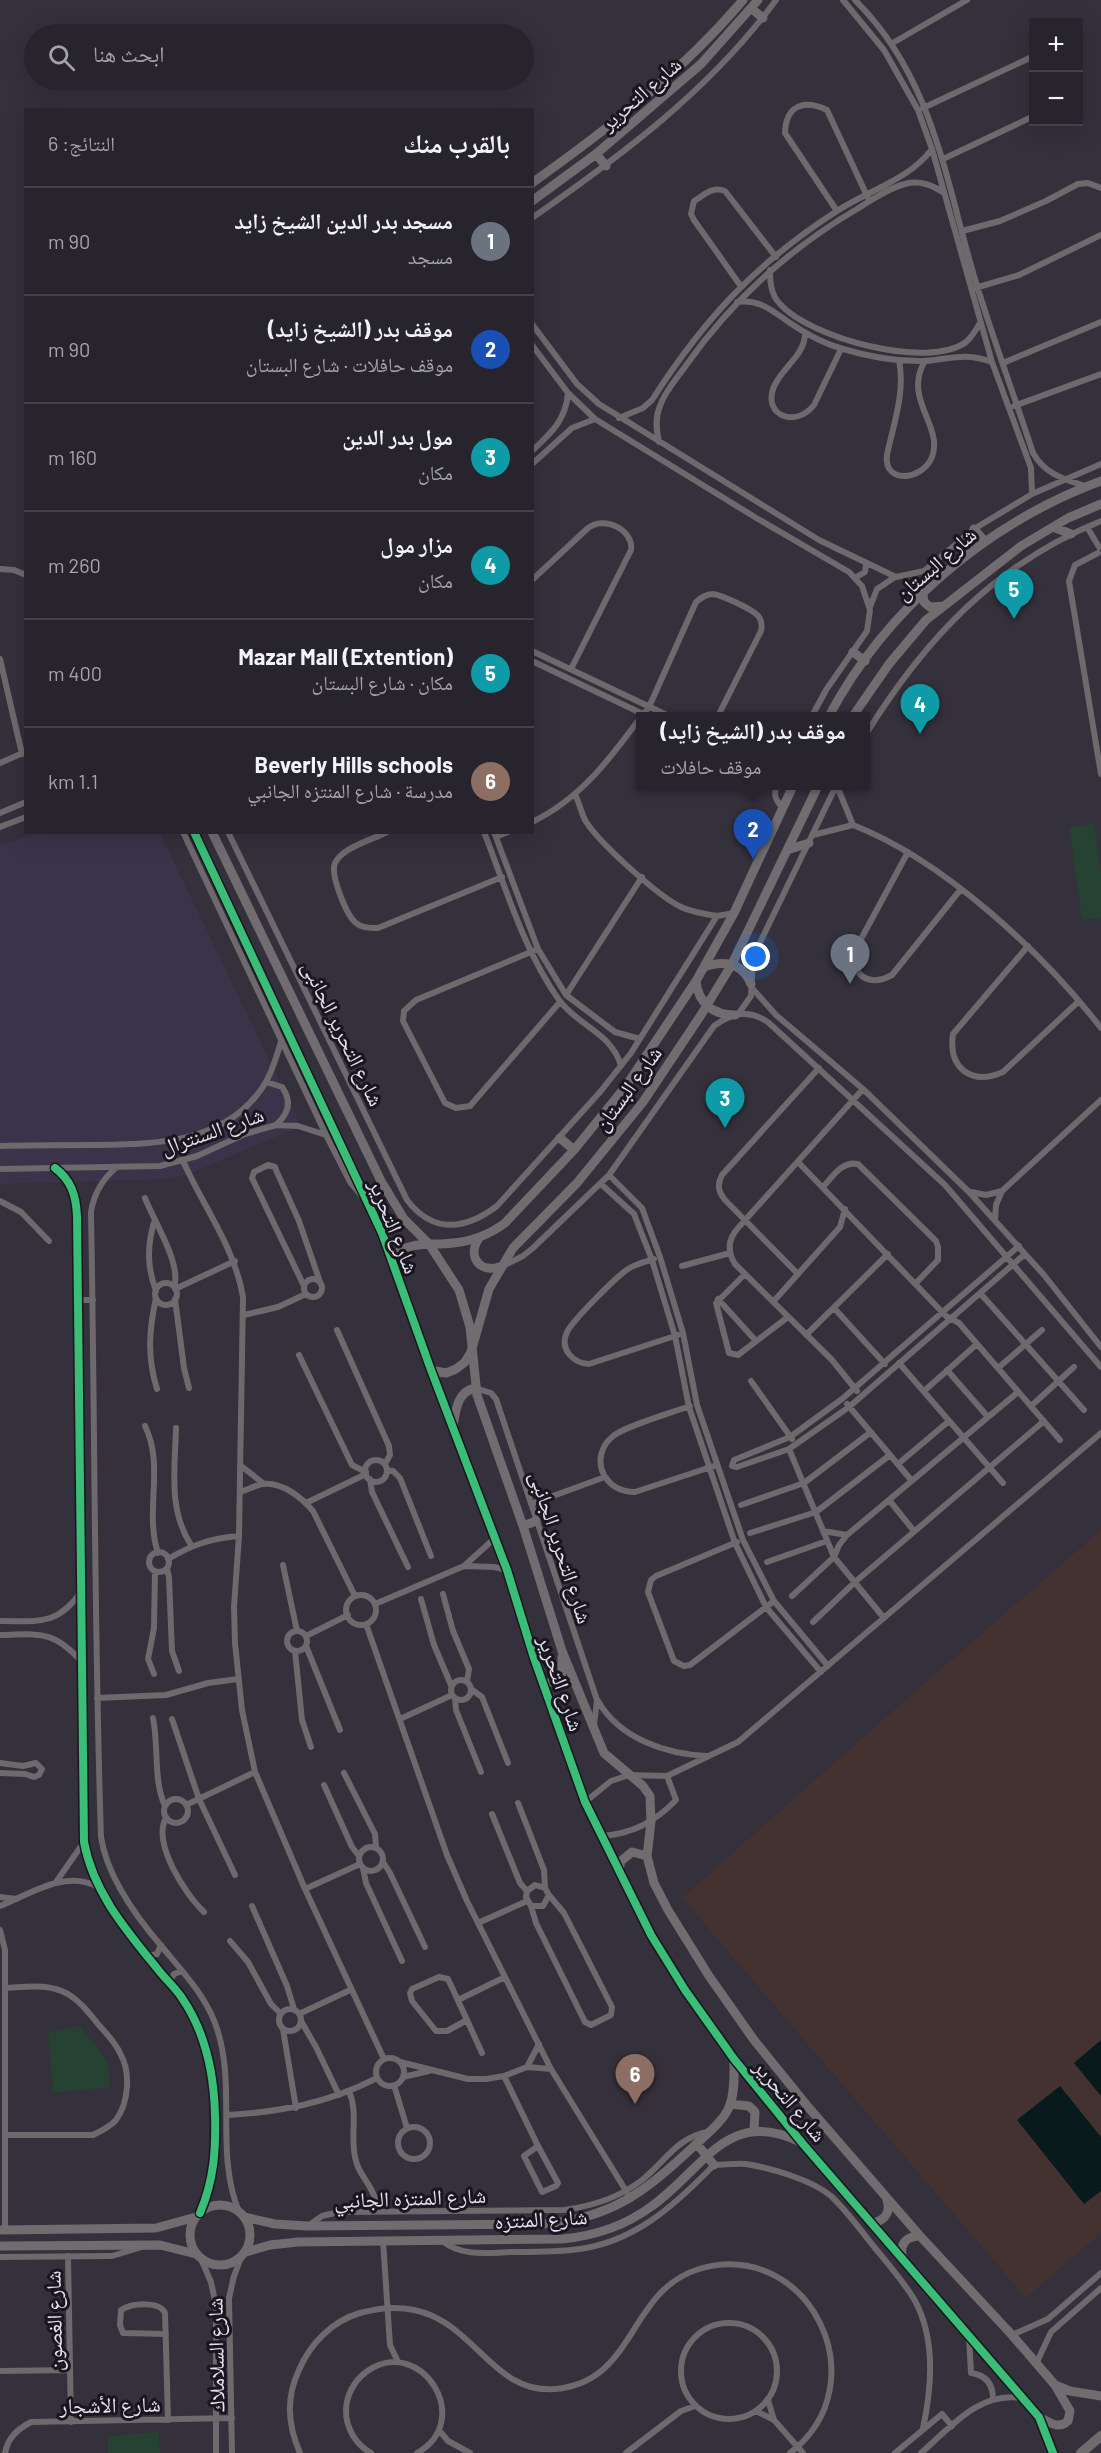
<!DOCTYPE html>
<html lang="ar">
<head>
<meta charset="utf-8">
<style>
	:root { --surface:#27242d; --page:#333039; --text:#f1f3f6; --muted:#a4a4aa; --line:#434149; --accent:#b45309 }
	body { margin:0; font-family:Barlow,"Noto Naskh Arabic",sans-serif; background:var(--page); color:var(--text); direction:rtl }
	.controls { position:absolute; right:18px; top:18px; display:grid; overflow:hidden; border-radius:0px; box-shadow:0 6px 24px #0002 }
	.controls button { width:54px; height:54px; display:grid; place-items:center; padding:0; border:0; border-bottom:2px solid var(--line); background:var(--surface); color:var(--text); font:30px sans-serif }
	.you { position:absolute; left:756px; top:957px; width:21px; height:21px; margin:-15px; border:4px solid #fff; border-radius:50%; background:#1a73e8; box-shadow:0 0 0 9px #1a73e833 }
	.badge { display:grid; place-items:center; width:39px; height:39px; border-radius:50%; background:var(--accent); color:#fff; font-size:20px; font-weight:700 }
	.pin { position:absolute; translate:-50% -50px; filter:drop-shadow(0 2px 3px #0008) }
	.pin::after { content:''; position:absolute; top:32px; width:21px; height:18px; background:inherit; clip-path:polygon(0 0,100% 0,50% 100%) }
	.popup { position:absolute; left:636px; top:712px; width:234px; height:78px; box-sizing:border-box; display:grid; place-content:center; border-radius:0px; background:var(--surface); filter:drop-shadow(0 2px 4px #0005); font-size:20px; white-space:nowrap; color:var(--muted) }
	.popup b { font-size:22px; color:var(--text) }
	.popup::after { content:''; position:absolute; left:50%; top:100%; margin-left:-12px; border:12px solid transparent; border-top-color:var(--surface) }
	.list { margin:0; padding:0; list-style:none }
	h2 { display:flex; justify-content:space-between; align-items:center; height:78px; margin:0; padding:0 24px; font-size:26px }
	h2 small { font-size:20px; font-weight:400; color:var(--muted) }
	.list li { display:grid; grid-template-columns:39px 1fr auto; gap:18px; align-items:center; box-sizing:border-box; height:108px; padding:0 24px; border-top:2px solid var(--line) }
	.list b { display:block; font-size:22px; white-space:nowrap }
	.list p { margin:0; font-size:20px; white-space:nowrap; color:var(--muted) }
	.list em { font-size:20px; font-style:normal; color:var(--muted) }
	.icon { flex:none; width:33px; height:33px; fill:none; stroke:currentColor; stroke-width:2; stroke-linecap:round; stroke-linejoin:round }
	.map { position:relative; flex:none; width:1101px; height:2453px; overflow:hidden; direction:ltr }
	.search { position:absolute; background:var(--surface); box-shadow:0 6px 24px #0002; left:24px; top:24px; width:510px; height:66px; display:flex; align-items:center; gap:15px; box-sizing:border-box; padding:0 21px; border-radius:33px; color:var(--muted); font-size:22px }
	.panel { position:absolute; background:var(--surface); box-shadow:0 6px 24px #0002; left:24px; top:108px; width:510px; height:726px; border-radius:0px; direction:rtl }
	.map>svg:first-child { display:block }
</style>
</head>
<body>
<div class="map">
<svg width="1101" height="2453" viewBox="0 0 1101 2453">
	<rect width="100%" height="100%" fill="#34303c"/>
	<path fill="#3a334a" d="M37,833h123l141,293 -114,49 -20,4 -167,5v-338z"/>
	<path fill="#443230" d="M1101,1530v703l-75,65 -344,-400 229,-203z"/>
	<path fill="#264232" d="M1094,824l7,49v45l-19,2 -13,-93z
		M80,2026l27,35 3,26 -57,6 -5,-61z
		M159,2432l1,21h-52v-17z"/>
	<path fill="#081a1c" d="M1101,2040v56l-27,-33z
		M1060,2086l41,51v54l-17,13 -67,-84z"/>
	<g fill="none" stroke-linecap="round" stroke-linejoin="round">
		<path stroke="#6d696c" stroke-width="6" d="M843,0l41,50 34,60 14,39 60,213 39,106 1,26
			M855,0c81,80 91,187 123,289 17,55 37,109 55,164 12,21 30,26 52,33
			M891,44l76,-44
			M923,108l111,-52
			M943,159l91,-43
			M837,211l-52,-78c1,-28 19,-34 42,-23l41,88
			M532,218c90,-63 178,-128 244,-218
			M962,231l38,-10 46,-20 32,-17 10,-1 13,5
			M770,270c0,12 1,25 10,34 30,34 148,66 186,38 6,-5 10,-12 14,-19
			M740,285l-46,-65 -3,-6 3,-13c10,-6 18,-15 31,-10l51,66
			M975,288l44,-13 82,-40
			M737,302c24,-3 35,9 53,21 16,11 35,21 53,26 27,8 54,13 82,12 26,-2 40,-9 67,1
			M532,324l45,60 22,20 220,136 77,37 28,-6 50,-42 58,-35 69,-30
			M805,333c0,24 -25,35 -32,56 -9,27 23,39 41,16l27,-56
			M532,345l36,48 27,26 163,100 91,53 13,14 8,24 -3,21 -41,59 -14,26
			M899,360c6,31 -4,60 -11,90 -9,35 34,32 44,7 12,-31 -30,-58 -7,-96
			M1003,363l98,-41
			M1014,406l87,-32
			M619,418l24,-10 9,-8c52,-81 104,-137 185,-189 32,-21 72,-31 95,-62
			M659,442c-3,-13 -4,-24 1,-36 5,-15 18,-29 27,-42 46,-65 102,-115 170,-155 14,-9 32,-21 48,-25 15,-4 27,1 39,9
			M532,451c19,-18 34,-31 36,-58
			M532,464l40,-36 23,-9
			M1087,527l12,20
			M1098,553l-23,12 -6,16 32,193
			M0,569l14,1 12,5
			M855,578l10,-6 1,-8
			M532,580l56,-52c16,-13 46,2 43,22l-60,119
			M870,607l7,-18 18,-12
			M532,651l137,65
			M0,659l22,95
			M532,661l115,55
			M642,716l7,-9 47,-105c5,-4 10,-8 17,-8 8,1 42,16 46,23 3,4 3,9 2,14l-43,85
			M866,734c59,-95 129,-170 235,-213
			M0,763l25,-11
			M777,786c-4,8 -2,14 5,21
			M837,786l16,39
			M575,794c4,8 6,18 10,26 13,22 73,76 96,87 11,5 23,7 36,9
			M0,813l26,-11
			M532,822c48,-23 78,-63 108,-104
			M0,827l26,-10
			M183,832l143,303 24,47 11,13
			M228,832l179,368c26,34 58,30 90,6l103,-114 31,-39 86,-137 17,-3
			M387,832c-15,8 -44,15 -52,31 -5,11 11,52 21,60 6,5 14,5 22,5l124,-51
			M484,832c22,56 40,119 75,168 19,26 53,33 62,66
			M494,832l44,117 28,46 49,37 25,7
			M813,835l40,-10c90,35 189,127 248,203
			M496,837l12,-5
			M908,852l-54,100c-2,25 16,35 38,23l69,-86
			M1028,946l-75,88c-5,34 18,52 50,38l76,-71
			M538,949l-122,51 -12,11 -1,10 42,82 11,5 14,-2 90,-104
			M752,988l24,27 87,74 106,103 75,83 57,72
			M566,995l76,-118
			M739,1013l12,-17 2,-39 83,-171
			M266,1082l16,5c10,14 7,26 -5,37
			M0,1146c32,-1 64,-1 96,-1 57,-1 121,-1 160,-49 14,-16 19,-35 25,-54
			M183,1161c20,45 52,87 60,136l-4,239 -5,71 1,36 7,67 13,62 50,117 79,170
			M798,1162l148,154 13,7 101,117
			M117,1167c-15,12 -23,26 -26,45 4,209 3,417 10,625 6,40 36,81 62,111 19,23 41,46 52,75 23,61 -1,128 24,189
			M55,1168c16,12 21,27 22,48l7,626c9,49 41,87 72,125 8,11 19,20 26,31 24,35 32,75 33,117 1,35 -1,65 -15,98
			M0,1169l160,-3 37,-10 48,-22 31,-9 22,1 28,9
			M609,1175l33,33 18,49 23,76 14,72 46,135 31,61 54,65
			M601,1184l33,30 18,46 23,76 14,71 46,136 31,64 55,65
			M823,1187c10,-11 19,-26 35,-23l78,77 2,6v13l-22,23
			M971,1192l15,3 16,-4
			M145,1198c9,24 37,66 29,89
			M0,1201l21,11 28,29
			M995,1220l1,-15 6,-14 99,-91
			M154,1222c-7,25 -7,45 2,69
			M1019,1246l-177,153 -52,38 -56,23 -2,6 5,1 52,-18 60,-42 176,-153
			M654,1259c-9,3 -18,5 -26,10 -12,8 -55,51 -61,63 -8,17 6,31 22,32l89,-29
			M503,1266l20,-10 10,-8 76,-73 105,-149c19,-14 36,-17 55,-3l176,162 156,182
			M682,1266l48,-13
			M745,1274l-29,29 13,50 9,2 50,-38
			M798,1274l-73,-74c-7,-9 -8,-15 -3,-25l97,-107
			M304 1288a9 9 0 1 1 18 0a9 9 0 1 1-18 0Z
			M155 1294a11 11 0 1 1 22 0a11 11 0 1 1-22 0Z
			M304,1286l-52,-108 2,-6 14,-7 7,2 1,3 23,51 21,61
			M175,1289l60,-28
			M980,1293l104,117
			M156,1298c-7,32 -9,59 1,91
			M175,1299l9,69 5,20
			M718,1299l38,42
			M76,1300h17
			M773,1302l67,-75 5,-18
			M834,1308l51,56
			M244,1315l34,-8 28,-13
			M337,1330l52,116 1,9 -5,9
			M806,1335l82,-81
			M299,1355l53,110 14,7
			M899,1363l104,120
			M998,1368l44,-38
			M947,1370l41,47
			M751,1381l41,58
			M475,1388l16,5 5,6 101,301 -3,26
			M857,1391l-25,-31 -97,-96c-8,-13 -7,-25 3,-36l125,-139
			M924,1391l53,-47
			M847,1404l65,77
			M690,1406c-16,6 -68,21 -78,31 -11,9 -15,25 -8,38 7,12 18,17 31,17l82,-27
			M1031,1406l43,-39
			M145,1426c20,40 -1,85 13,127
			M176,1428c-1,40 -8,82 15,117
			M789,1449l45,108 50,61
			M365 1471a11 11 0 1 1 22 0a11 11 0 1 1-22 0Z
			M898,1464l51,-43
			M240,1465l24,19
			M387,1470l6,1 7,7 31,78
			M370,1479l2,13 36,75
			M240,1492c7,-2 16,-7 23,-8 20,-2 39,14 50,27l42,85
			M889,1500l25,31
			M306,1503l60,-29
			M531,1504l74,-27
			M741,1505l63,-22 67,-51
			M823,1531l24,4
			M750,1533l66,-21 74,-57
			M737,1542l-81,34 -5,4 -3,12 26,69 10,5 6,-1 84,-64
			M149 1562a10 10 0 1 1 20 0a10 10 0 1 1-20 0Z
			M168,1559c24,-14 43,-21 71,-23
			M767,1562l60,-21
			M283,1565l14,66
			M464,1566l30,1 13,3
			M167,1569l2,8 3,74 7,20
			M443,1594l10,37 16,38 -2,13
			M346 1610a15 15 0 1 1 30 0a15 15 0 1 1-30 0Z
			M792,1596l42,-39 5,-12 8,-10 171,-143
			M421,1599l13,46 17,40
			M375,1604l89,-38 31,-28
			M0,1621c38,0 57,5 81,-29
			M813,1622l42,-40 189,-161
			M366,1624l81,231 20,46 84,168 80,130
			M287 1641a10 10 0 1 1 20 0a10 10 0 1 1-20 0Z
			M0,1635c41,-1 53,-5 82,27
			M306,1636l42,-21
			M306,1646l34,84
			M295,1651l7,69 9,27
			M154,1674l-6,-15 6,-31 1,-57
			M451 1690a10 10 0 1 1 20 0a10 10 0 1 1-20 0Z
			M471,1689l11,8 26,66
			M97,1698l69,-3 42,-12 30,-4
			M455,1699l1,11 25,62
			M598,1701c22,38 68,53 109,55
			M153,1718c6,29 0,62 12,88
			M172,1719l27,80 36,76
			M400,1719l52,-24
			M0,1763l23,3 13,-3 6,6 -3,6 -5,2 -9,-3 -25,-1
			M344,1773l31,61 1,14
			M324,1785l28,62 7,9
			M164 1811a12 12 0 1 1 24 0a12 12 0 1 1-24 0Z
			M585,1802l26,-21 18,-6 38,1 71,-34 363,-309
			M518,1803l26,67 1,18 4,7 -6,11h-12l-5,-9 1,-6 8,-6 10,3
			M186,1805l69,-33
			M492,1814l28,69 7,8
			M166,1818c-14,25 19,76 38,94
			M601,1836c31,-2 54,-14 75,-36l-9,-24
			M359 1859a12 12 0 1 1 24 0a12 12 0 1 1-24 0Z
			M383,1862l7,11 35,74
			M363,1868l3,15 36,78
			M56,1882l28,-40
			M305,1889l55,-25
			M0,1897l17,2
			M0,1906c30,-12 66,-37 98,-19
			M252,1906l35,80 7,23
			M531,1906l5,17 49,99 6,3 20,-10 1,-8 -48,-94 -15,-18
			M478,1923l49,-22
			M0,1930l5,20v280
			M230,1941l18,21 23,42 9,9
			M147,1956l10,-2 4,-9
			M169,1983l5,-9 8,-3
			M458,2000l47,-23
			M279 2020a11 11 0 1 1 22 0a11 11 0 1 1-22 0Z
			M299,2014l51,-24
			M467,2020l-19,-41 -9,-2 -27,12 -2,4 2,8 24,30h11l20,-11 15,33
			M301,2021l15,26 23,48
			M283,2029l13,79
			M376 2072a14 14 0 1 1 28 0a14 14 0 1 1-28 0Z
			M400,2062l68,17h18l18,-3 23,-9 24,2
			M527,2067l12,-23
			M504,2076l34,70
			M403,2077l26,-6
			M394,2085l13,43
			M349,2091c10,23 0,47 7,70 3,14 16,24 19,38l-6,13
			M227,2115c54,-3 101,-12 150,-37
			M398 2143a16 16 0 1 1 32 0a16 16 0 1 1-32 0Z
			M5,2135h88c8,-4 17,-8 23,-15 13,-18 15,-48 4,-67 -5,-11 -14,-20 -22,-29 -9,-11 -17,-22 -30,-30 -20,-11 -41,-7 -63,-6
			M538,2146l20,37 -2,3 -14,6 -18,-36z
			M308,2226l14,-10 17,-4 225,-2c29,-4 55,-12 78,-30 23,-18 35,-43 66,-48
			M441,2240c20,17 46,13 70,12 20,0 40,0 60,-2 61,-5 103,-44 143,-85 11,0 22,-2 32,-1 25,4 66,16 85,32 17,16 30,35 44,52 14,17 28,33 39,51 22,39 18,88 9,129
			M383,2241l7,104 8,17
			M68,2256l3,166
			M0,2257l112,-1 30,-9
			M201,2259l10,23 5,24v147
			M681 2371a48 48 0 1 1 96 0a48 48 0 1 1-96 0Z
			M166,2334l-43,-1 -3,-8 1,-15c11,-7 39,-9 44,3l3,107
			M1012,2335l36,-16 53,-46
			M969,2337l2,36c15,2 22,11 22,26
			M1036,2364l15,-32 50,-44
			M0,2371l70,-1
			M768,2400l6,20 29,33
			M756,2411l18,9
			M439,2430l9,11 22,12
			M5,2453c3,-16 13,-24 26,-31l201,-4
			M232,2453l-3,-155 5,-22 7,-18
			M300,2453c-12,-27 -14,-56 -1,-83 11,-26 33,-49 61,-57 109,-30 118,83 195,76 82,-7 72,-98 144,-120 110,-32 182,114 91,184
			M371,2453c-15,-8 -25,-25 -25,-42 0,-15 8,-30 20,-39 54,-39 110,48 51,81
			M626,2453l55,-42 14,-5
			M895,2453l47,-39 10,12
			M921,2453c29,-25 58,-62 100,-55"/>
		<path stroke="#706c6f" stroke-width="9" d="M752,9l11,9
			M596,154l10,12
			M532,183c77,-55 150,-111 211,-183
			M532,201l64,-47 105,-90 57,-64
			M1053,527l18,7
			M974,529l11,13
			M923,594l1,8 6,5 14,-1
			M853,652l12,9
			M829,716c57,-107 158,-193 272,-235
			M853,716l36,-52 37,-44 95,-74 47,-28 33,-14
			M194,832l188,401 49,137 76,200 27,88 51,144 66,133 34,55 49,69 69,85 236,273 14,36
			M212,832l169,349 23,38 25,25 30,46 11,37 7,68 46,131 39,125 42,102 39,33 7,10 1,26 -4,34 7,27 14,27 41,66 45,64 55,68 111,128 92,99 43,50 15,6 31,5
			M787,850l22,-7
			M704,967c20,-7 38,-5 47,17
			M696,981c2,22 17,34 39,34
			M560,1138l14,12
			M382,1233l15,-6 7,-8
			M479,1238c-12,18 0,35 20,29
			M391,1257c19,-17 39,-11 62,-14 20,-2 36,-8 52,-20l69,-73 52,-64 70,-105 38,-68 59,-127
			M431,1370l15,3 10,-4 9,-7 6,-10 18,-63 24,-41 64,-65 66,-81 58,-87 31,-51 86,-178
			M453,1426c3,-16 4,-34 22,-38
			M523,1526l13,-5
			M541,1680l6,3 12,-4 3,-6v-16
			M619,1869l2,-8 11,-9 15,4
			M730,2104l19,2 6,6 -1,18
			M697,2144l17,21
			M190 2235a30 30 0 1 1 60 0a30 30 0 1 1-60 0Z
			M244,2217l31,7 32,2 236,-2c68,-5 103,-33 151,-78 13,-12 30,-25 36,-41 5,-14 4,-31 4,-46
			M872,2223c13,-2 19,-11 15,-23
			M0,2230l156,-2 40,-11
			M0,2246l160,-1 36,9
			M246,2252l24,-7 28,-3 264,-3c33,-3 63,-13 90,-33 51,-36 75,-100 148,-64
			M902,2256c-2,-13 5,-20 18,-20
			M1039,2417c10,5 19,13 29,4l2,-10 -15,-26"/>
		<path stroke="#706a6f" stroke-width="10" d="M1081,2453l20,-17"/>
		<g stroke="#19161f" stroke-width="11">
			<path id="cycleway" d="M194,832l188,401 49,137 76,200 27,88 51,144 66,133 34,55 49,69 69,85 236,273 14,36
				M55,1168c16,12 21,27 22,48l7,626c9,49 41,87 72,125 8,11 19,20 26,31 24,35 32,75 33,117 1,35 -1,65 -15,98"/>
		</g>
		<use href="#cycleway" stroke="#3abd76" stroke-width="8"/>
	</g>
	<g text-anchor="middle" dominant-baseline="central" stroke-width="6" stroke-linejoin="round" paint-order="stroke">
		<g font-size="21" fill="#e4e0ed" stroke="#19161f">
			<text transform="translate(640 93) rotate(-41)">شارع التحرير</text>
			<text transform="translate(935 563) rotate(-41)">شارع البستان</text>
			<text transform="translate(344 1033) rotate(64)">شارع التحرير الجانبى</text>
			<text transform="translate(627 1088) rotate(-54)">شارع البستان</text>
			<text transform="translate(212 1130) rotate(-19)">شارع السنترال</text>
			<text transform="translate(395 1226) rotate(68)">شارع التحرير</text>
			<text transform="translate(562 1547) rotate(72)">شارع التحرير الجانبى</text>
			<text transform="translate(562 1683) rotate(71)">شارع التحرير</text>
			<text transform="translate(791 2100) rotate(50)">شارع التحرير</text>
			<text transform="translate(410 2197) rotate(-2)">شارع المنتزه الجانبي</text>
			<text transform="translate(541 2218) rotate(-3)">شارع المنتزه</text>
			<text transform="translate(53 2321) rotate(-91)">شارع الغصون</text>
			<text transform="translate(215 2355) rotate(-91)">شارع السلاملاك</text>
			<text transform="translate(110 2404) rotate(-1)">شارع الأشجار</text>
		</g>
	</g>
</svg>
<div class="controls">
<button>+</button>
<button>−</button>
</div>
<div class="you"></div>
<div class="pin badge" style="left:850px;top:984px;background:#6b7280">1</div>
<div class="pin badge" style="left:753px;top:859px;background:#1a4fb4">2</div>
<div class="popup"><b>موقف بدر (الشيخ زايد)</b>موقف حافلات</div>
<div class="pin badge" style="left:725px;top:1128px;background:#0f9aa8">3</div>
<div class="pin badge" style="left:920px;top:734px;background:#0f9aa8">4</div>
<div class="pin badge" style="left:1014px;top:619px;background:#0f9aa8">5</div>
<div class="pin badge" style="left:635px;top:2104px;background:#8d6e63">6</div>
<div class="search"><svg class="icon" aria-label="search" viewBox="0 0 24 24"><circle cx="10" cy="10" r="6"/><path d="M15 15l6 6"/></svg>ابحث هنا</div>
<section class="panel">
<h2>بالقرب منك<small>النتائج: 6</small></h2>
<ul class="list">
<li><span class="badge" style="background:#6b7280">1</span><div><b>مسجد بدر الدين الشيخ زايد</b><p>مسجد</p></div><em>90 m</em></li>
<li><span class="badge" style="background:#1a4fb4">2</span><div><b>موقف بدر (الشيخ زايد)</b><p>موقف حافلات · شارع البستان</p></div><em>90 m</em></li>
<li><span class="badge" style="background:#0f9aa8">3</span><div><b>مول بدر الدين</b><p>مكان</p></div><em>160 m</em></li>
<li><span class="badge" style="background:#0f9aa8">4</span><div><b>مزار مول</b><p>مكان</p></div><em>260 m</em></li>
<li><span class="badge" style="background:#0f9aa8">5</span><div><b>Mazar Mall (Extention)</b><p>مكان · شارع البستان</p></div><em>400 m</em></li>
<li><span class="badge" style="background:#8d6e63">6</span><div><b>Beverly Hills schools</b><p>مدرسة · شارع المنتزه الجانبي</p></div><em>1.1 km</em></li>
</ul>
</section>
</div>
</body>
</html>
